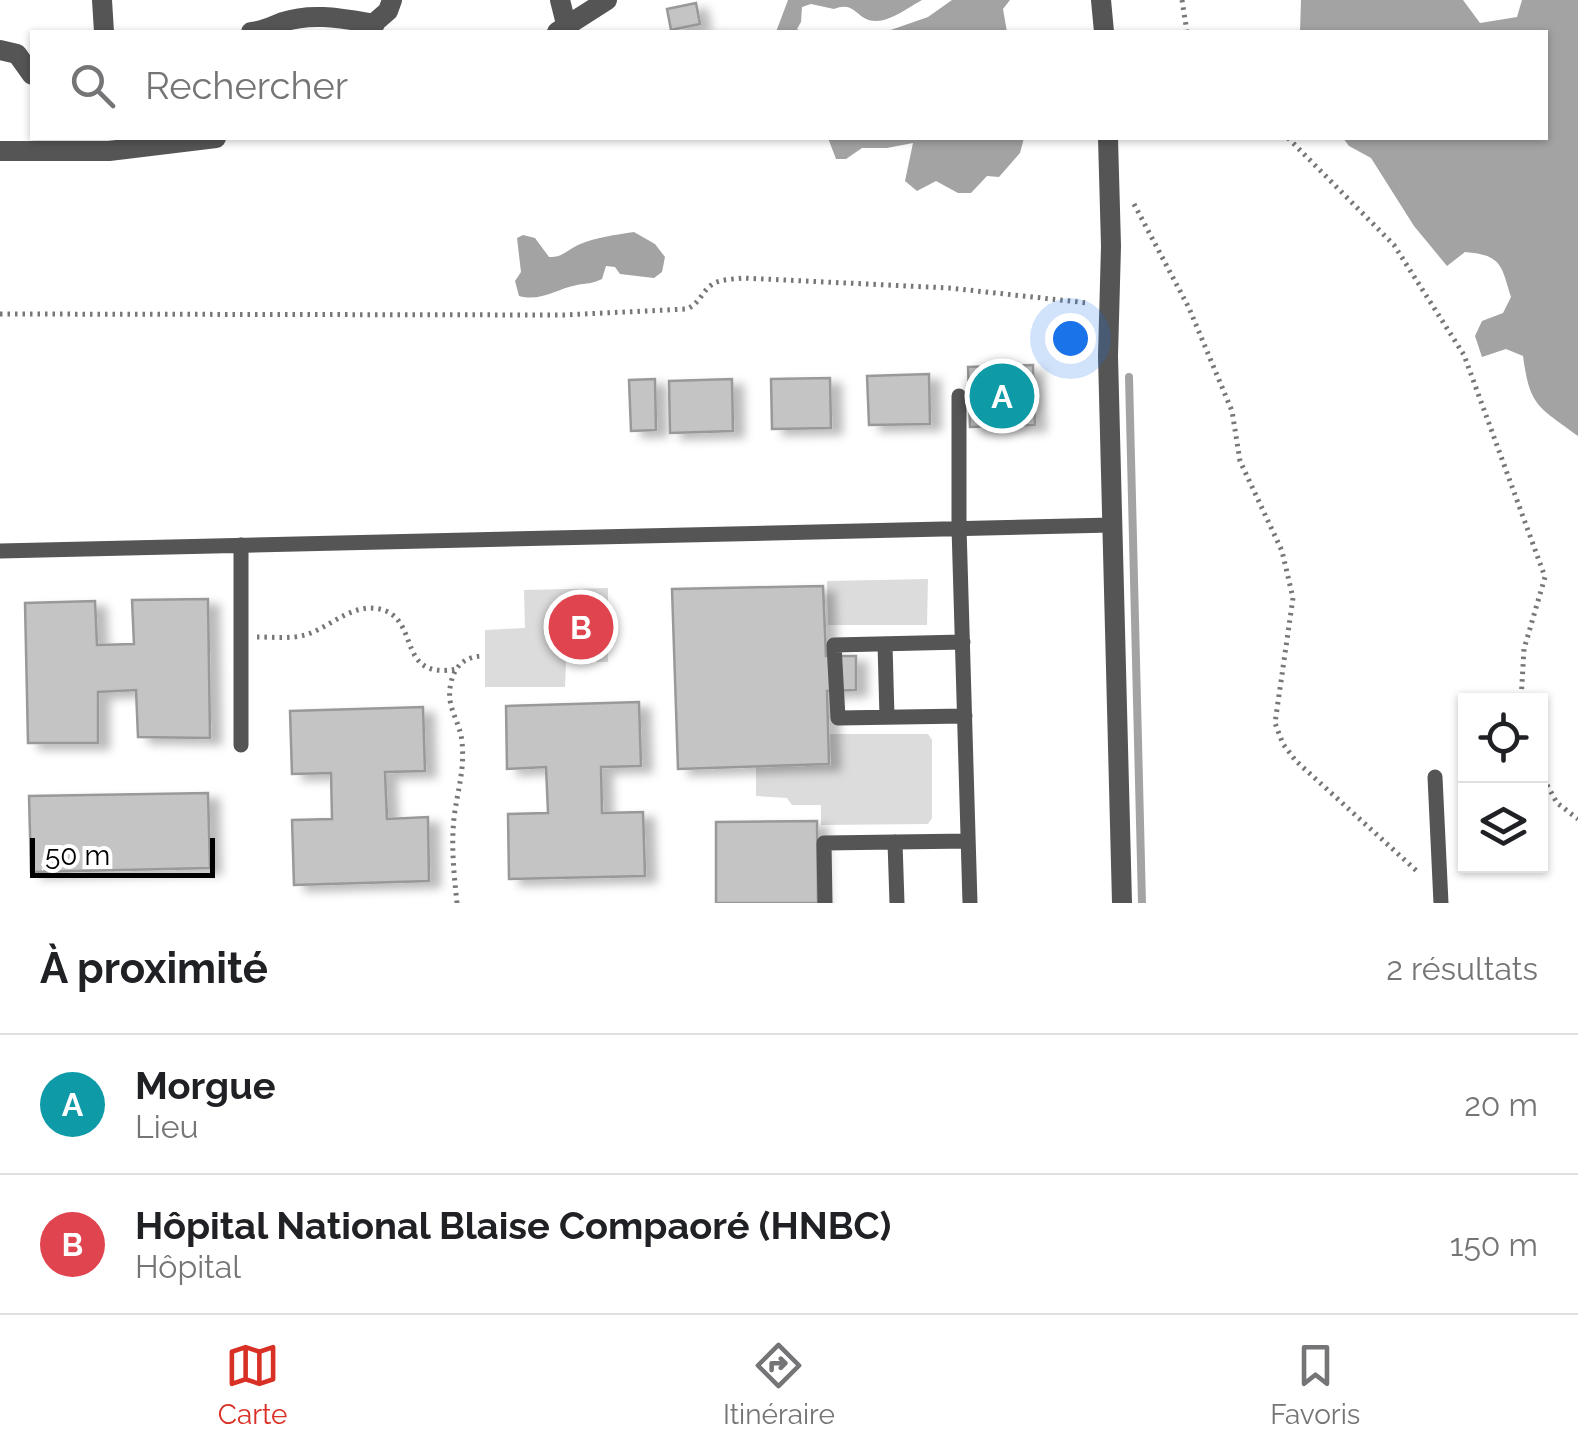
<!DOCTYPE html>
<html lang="fr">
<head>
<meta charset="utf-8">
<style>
	:root { --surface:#fff; --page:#f2f2f2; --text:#202124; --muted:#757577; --line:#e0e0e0; --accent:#d93025 }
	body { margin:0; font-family:Raleway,sans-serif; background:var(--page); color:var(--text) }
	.controls { position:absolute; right:30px; bottom:30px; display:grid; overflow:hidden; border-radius:0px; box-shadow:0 2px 8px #0004 }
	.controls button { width:90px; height:90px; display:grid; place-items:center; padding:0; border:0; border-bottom:2px solid var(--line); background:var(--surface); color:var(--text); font:50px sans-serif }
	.scale { position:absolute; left:30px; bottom:25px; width:185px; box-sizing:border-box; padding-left:10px; border:5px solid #000; border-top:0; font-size:28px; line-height:35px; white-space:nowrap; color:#000; -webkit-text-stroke:8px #fff; paint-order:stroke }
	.you { position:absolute; left:1070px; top:338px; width:35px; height:35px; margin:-25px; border:8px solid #fff; border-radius:50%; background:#1a73e8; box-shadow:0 0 0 15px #1a73e833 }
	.badge { display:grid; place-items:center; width:65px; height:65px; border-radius:50%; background:var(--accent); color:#fff; font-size:32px; font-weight:700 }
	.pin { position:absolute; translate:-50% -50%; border:5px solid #fff; box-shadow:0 2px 10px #0006 }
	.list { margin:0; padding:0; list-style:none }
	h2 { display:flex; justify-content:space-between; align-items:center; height:130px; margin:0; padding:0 40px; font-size:42px }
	h2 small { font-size:32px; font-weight:400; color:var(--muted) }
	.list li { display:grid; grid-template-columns:65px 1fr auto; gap:30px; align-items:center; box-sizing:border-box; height:140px; padding:0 40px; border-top:2px solid var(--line) }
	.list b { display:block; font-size:38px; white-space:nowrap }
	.list p { margin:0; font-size:32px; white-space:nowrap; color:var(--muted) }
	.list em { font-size:32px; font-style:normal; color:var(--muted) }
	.icon { flex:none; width:55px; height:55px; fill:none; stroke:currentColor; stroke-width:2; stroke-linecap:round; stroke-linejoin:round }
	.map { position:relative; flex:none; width:1578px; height:903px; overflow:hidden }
	.search { position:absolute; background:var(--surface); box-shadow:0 2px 8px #0004; left:30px; right:30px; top:30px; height:110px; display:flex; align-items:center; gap:25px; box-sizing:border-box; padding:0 35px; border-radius:0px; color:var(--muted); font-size:38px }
	.sheet { height:410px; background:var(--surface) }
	nav { display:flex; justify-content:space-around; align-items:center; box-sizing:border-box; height:140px; border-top:2px solid var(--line); background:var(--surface); font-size:28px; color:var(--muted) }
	nav a { display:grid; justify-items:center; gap:5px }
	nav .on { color:var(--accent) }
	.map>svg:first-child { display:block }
</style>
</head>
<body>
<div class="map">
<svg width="1578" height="903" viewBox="0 0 1578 903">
	<defs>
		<filter id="shadow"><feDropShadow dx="11" dy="6" stdDeviation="5" flood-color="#0004"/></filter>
	</defs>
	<rect width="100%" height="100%" fill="#fff"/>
	<path fill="#dcdcdc" d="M928,579l-1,46h-99l-1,-44z
		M608,588v74h-42l-1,25h-80v-57l40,-2 -1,-38z
		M830,734h98l4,6v78l-4,6 -107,1v-20h-29l-5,-7 -31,-2v-29l75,-2z"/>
	<path fill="#a3a3a3" d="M788,0h134c-13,7 -31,21 -46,21 -20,0 -20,-21 -42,-12l-23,-5 -9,3 -1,15 -4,7 5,3h-26z
		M952,0h58l-7,9 4,23h-122l43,-15z
		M1301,0h162l17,23 37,-6 5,-17h56v436c-40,-30 -48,-29 -55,-80l-17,-7 -24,8 -7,-21 7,-15 21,-8 8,-16c-10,-32 -9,-42 -46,-45l-18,14 -33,-40 -43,-68 -22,-12 -6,-8h203v-106h-246z
		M828,138h196l-4,15 -21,24 -12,-1 -16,17h-13l-22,-12 -19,10 -12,-10 8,-38 -26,5h-25l-16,11h-10z
		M634,232l21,12 10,13 -3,15 -8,6 -34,-4 -5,-7 -9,-1 -4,13c-10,5 -15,4 -25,6 -21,4 -36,17 -58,11l-4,-15 6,-9 -4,-34 6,-3 12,3 14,19c13,1 18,-7 29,-12 18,-8 37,-10 56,-13z"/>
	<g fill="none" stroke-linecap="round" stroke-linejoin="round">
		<path stroke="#a3a3a3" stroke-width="8" d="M1129,377l13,526"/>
	</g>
	<path fill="#c4c4c4" stroke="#999" stroke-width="2.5" filter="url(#shadow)" d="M696,3l4,21 -29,6 -4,-21z
		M1033,365l2,60 -65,2 -2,-60z
		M929,374l1,50 -61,1 -2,-49z
		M830,378l1,50 -59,1 -1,-50z
		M655,379l1,51 -25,1 -2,-51z
		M732,379l1,52 -63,2 -1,-52z
		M823,586l3,70h30v34l-29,1 2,73 -151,5 -6,-180z
		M208,599l2,139 -72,-1 -2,-47 -38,2v51h-70l-3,-140 70,-2 2,44 37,-1 -2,-44z
		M639,702l2,64 -40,1 1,46 41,-1 2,64 -136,3 -1,-65 40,-1 -2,-46 -39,2 -1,-63z
		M423,707l2,64 -40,1 2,47 41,-2 1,64 -135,4 -2,-65 40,-1 -1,-46 -39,1 -2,-63z
		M208,793l2,75 -179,4 -2,-76z
		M817,821l1,82h-102v-81z"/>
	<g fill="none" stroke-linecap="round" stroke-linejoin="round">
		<path stroke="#777" stroke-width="5" stroke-dasharray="2.5 5" stroke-linecap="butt" d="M1182,0l5,32
			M1288,138l106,107 70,110 81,222 -21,72 -3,52
			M1134,204l55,104 43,103 8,50 42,90 11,47 -18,125 8,21 13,17 123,112
			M0,314l563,1 124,-6c14,-6 16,-22 30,-27 8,-3 18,-3 26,-4l206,10 139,15
			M257,637c15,0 34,2 48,-2 27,-8 50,-36 81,-24 33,14 12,69 71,58
			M1540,772l17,31 21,16
			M457,903c-3,-29 -6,-56 -3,-85 3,-26 11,-48 8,-76 -2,-22 -17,-35 -11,-59 3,-17 15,-27 32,-27"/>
		<path stroke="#555" stroke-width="15" d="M959,396v131l11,376
			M241,545v200
			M0,551l1112,-26
			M963,642l-129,3 4,73 127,-2
			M885,644l2,73
			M1435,777l6,126
			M895,842l2,61
			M825,903l-1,-60 144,-2"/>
		<path stroke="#555" stroke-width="20" d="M102,0l2,32
			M560,0l7,28
			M1101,0l3,32
			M365,31l23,-20 4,-11
			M251,32c12,-1 21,-6 32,-10 30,-10 61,-3 92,2
			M557,32l50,-32
			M0,50l17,4 15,21
			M1108,138l3,108 -3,110 14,547
			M0,151h109l107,-13"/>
	</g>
</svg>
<div class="controls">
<button><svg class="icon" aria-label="locate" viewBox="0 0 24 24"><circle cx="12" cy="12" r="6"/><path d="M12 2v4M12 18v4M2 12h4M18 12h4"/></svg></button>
<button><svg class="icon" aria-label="layers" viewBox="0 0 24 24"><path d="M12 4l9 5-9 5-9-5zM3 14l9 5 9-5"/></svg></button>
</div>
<div class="scale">50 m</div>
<div class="you"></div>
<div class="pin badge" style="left:1002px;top:396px;background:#0f9aa8">A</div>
<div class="pin badge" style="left:581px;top:627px;background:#e0444e">B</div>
<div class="search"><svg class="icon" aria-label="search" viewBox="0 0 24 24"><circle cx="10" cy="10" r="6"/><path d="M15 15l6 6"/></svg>Rechercher</div>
</div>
<section class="sheet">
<h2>À proximité<small>2 résultats</small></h2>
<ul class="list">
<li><span class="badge" style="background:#0f9aa8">A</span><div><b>Morgue</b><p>Lieu</p></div><em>20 m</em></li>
<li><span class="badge" style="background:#e0444e">B</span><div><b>Hôpital National Blaise Compaoré (HNBC)</b><p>Hôpital</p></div><em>150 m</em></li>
</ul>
</section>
<nav>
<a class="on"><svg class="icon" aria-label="map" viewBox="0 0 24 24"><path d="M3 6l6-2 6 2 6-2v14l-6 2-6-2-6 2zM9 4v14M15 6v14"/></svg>Carte</a>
<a><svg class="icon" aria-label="directions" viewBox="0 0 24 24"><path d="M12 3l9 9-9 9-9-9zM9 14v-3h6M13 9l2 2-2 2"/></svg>Itinéraire</a>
<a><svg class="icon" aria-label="saved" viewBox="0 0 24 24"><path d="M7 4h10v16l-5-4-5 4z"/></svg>Favoris</a>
</nav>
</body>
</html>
